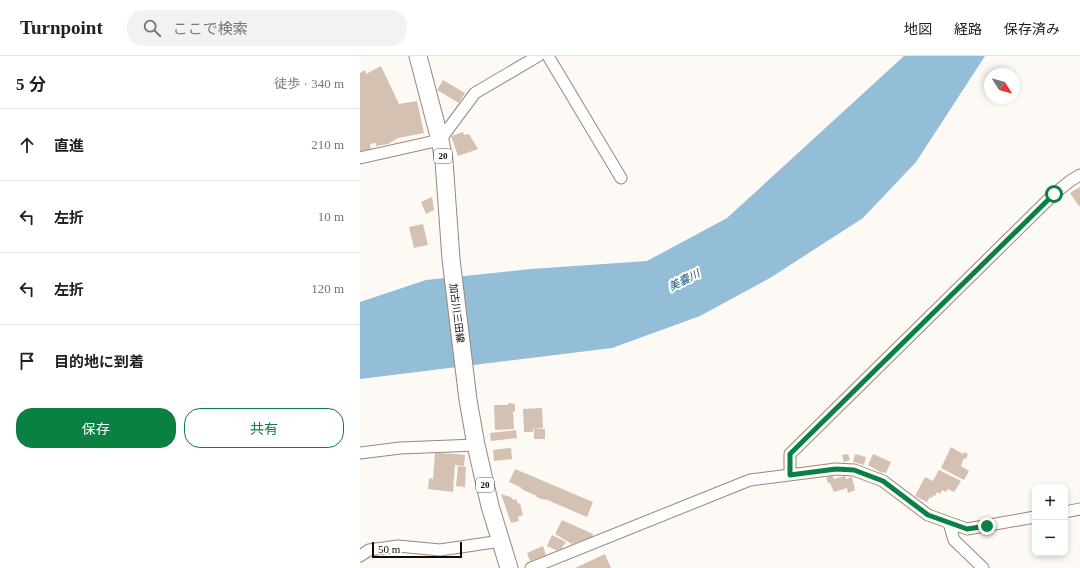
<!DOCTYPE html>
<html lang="ja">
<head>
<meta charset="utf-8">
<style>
	:root { --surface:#fff; --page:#f2f2f2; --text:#202124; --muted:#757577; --line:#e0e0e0; --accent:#0b8043 }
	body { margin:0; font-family:"Times New Roman","Noto Sans JP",serif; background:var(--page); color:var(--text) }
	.controls { position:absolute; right:12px; bottom:12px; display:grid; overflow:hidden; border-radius:8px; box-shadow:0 2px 6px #0003 }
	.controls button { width:36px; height:36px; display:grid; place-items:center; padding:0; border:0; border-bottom:1px solid var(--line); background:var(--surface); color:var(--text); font:20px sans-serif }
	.compass { position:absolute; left:624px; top:12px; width:36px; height:36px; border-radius:50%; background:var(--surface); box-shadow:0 2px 6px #0003; rotate:127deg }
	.scale { position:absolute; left:12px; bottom:10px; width:90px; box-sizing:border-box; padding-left:4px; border:2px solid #120c07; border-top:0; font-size:11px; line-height:14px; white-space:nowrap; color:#120c07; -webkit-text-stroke:3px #fff; paint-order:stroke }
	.stop { position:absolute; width:12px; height:12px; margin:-9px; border:3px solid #0b8043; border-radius:50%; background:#fff }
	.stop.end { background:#0b8043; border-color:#fff; box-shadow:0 1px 4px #0008 }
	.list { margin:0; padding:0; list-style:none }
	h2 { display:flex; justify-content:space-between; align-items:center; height:52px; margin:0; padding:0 16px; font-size:17px }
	h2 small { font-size:13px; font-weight:400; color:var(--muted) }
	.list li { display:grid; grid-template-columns:26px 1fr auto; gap:12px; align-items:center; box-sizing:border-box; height:72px; padding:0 16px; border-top:1px solid var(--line) }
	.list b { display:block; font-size:15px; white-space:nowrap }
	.list em { font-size:13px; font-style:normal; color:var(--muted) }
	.actions { display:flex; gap:8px; padding:12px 16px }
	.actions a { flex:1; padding:9px 0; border:1px solid var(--accent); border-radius:16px; text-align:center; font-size:14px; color:var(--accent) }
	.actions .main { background:var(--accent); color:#fff }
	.icon { flex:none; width:22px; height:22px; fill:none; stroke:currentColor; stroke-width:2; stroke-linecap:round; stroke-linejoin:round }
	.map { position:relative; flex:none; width:720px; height:512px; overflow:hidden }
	header { display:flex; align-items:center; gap:24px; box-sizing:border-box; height:56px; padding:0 20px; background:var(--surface); border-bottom:1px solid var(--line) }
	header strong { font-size:19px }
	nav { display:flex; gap:22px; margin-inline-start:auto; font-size:14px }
	.search { width:280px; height:36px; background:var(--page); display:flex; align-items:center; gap:10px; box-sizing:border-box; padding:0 14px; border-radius:16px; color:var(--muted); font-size:15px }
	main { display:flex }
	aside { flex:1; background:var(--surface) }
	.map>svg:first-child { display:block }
</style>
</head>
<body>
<header>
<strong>Turnpoint</strong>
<div class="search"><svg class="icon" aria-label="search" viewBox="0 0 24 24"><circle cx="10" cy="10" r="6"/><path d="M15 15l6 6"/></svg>ここで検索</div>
<nav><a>地図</a><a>経路</a><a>保存済み</a></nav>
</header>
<main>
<aside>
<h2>5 分<small>徒歩 · 340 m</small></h2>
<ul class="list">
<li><svg class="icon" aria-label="ahead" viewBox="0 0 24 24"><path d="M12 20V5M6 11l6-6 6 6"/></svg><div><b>直進</b></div><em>210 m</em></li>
<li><svg class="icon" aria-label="left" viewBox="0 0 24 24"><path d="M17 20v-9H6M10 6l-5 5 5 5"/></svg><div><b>左折</b></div><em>10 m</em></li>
<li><svg class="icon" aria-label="left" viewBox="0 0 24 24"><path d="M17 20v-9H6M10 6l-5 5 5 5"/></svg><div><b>左折</b></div><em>120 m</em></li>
<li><svg class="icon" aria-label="arrive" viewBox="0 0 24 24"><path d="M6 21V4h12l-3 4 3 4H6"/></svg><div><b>目的地に到着</b></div></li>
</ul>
<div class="actions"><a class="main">保存</a><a>共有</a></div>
</aside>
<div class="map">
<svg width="720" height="512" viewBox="0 0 720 512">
	<rect width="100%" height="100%" fill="#fdf9f5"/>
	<path fill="#94bdd7" d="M544,0h81l-69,106 -53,56 -93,60 -70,38 -88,32 -252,31v-77l66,-22 105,-11 116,-8 80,-43z"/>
	<path fill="#d5c1b2" d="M21,10l18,38 18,-3 7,32 -26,5 -10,6 -12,2v-3l-6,1 1,6 -11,2v-79l5,-3 1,4z
		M83,24l22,13 -6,10 -22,-13z
		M103,76l1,3 5,-1 9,15 -20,7 -7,-20z
		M720,131v18l-1,1 -9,-13z
		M72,141l2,13 -8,4 -5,-12z
		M63,168l5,21 -14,3 -5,-21z
		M148,347l7,1v7l-2,1 1,17 -19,1 -1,-25h14z
		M182,352l1,20 -10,1v3h-9l-1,-23z
		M174,373h11v10h-11z
		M156,374l1,8 -26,3 -1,-8z
		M591,391l12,7 1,-2 4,2 -2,5 -2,-1 -3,8 8,5 -5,9 -23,-12z
		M151,392l1,11 -18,2 -1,-11z
		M75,397l21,1v5v-5l9,1 -1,11 -9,-1 -2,27 -25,-3 1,-11 4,1z
		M488,398l2,6 -6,2 -2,-7z
		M495,398l11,3 -2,8 -11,-3z
		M513,398l18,8 -5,11 -3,-1 -1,1 -14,-8z
		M98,410l8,1 -1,20 -9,-1z
		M155,413l78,33 -6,15 -42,-18v1l-9,-3 1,-1 -16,-7 1,-1 -13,-6z
		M579,414l22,11 -7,11 -6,-3 -2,3 -4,-2 -2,4 -3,-2 -2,4 -2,-1 -1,3 -2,-1 -3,5 -12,-6 10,-19 8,4z
		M472,419l2,4 11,-3 1,3 6,-2 3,13 -7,3 -1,-5 -13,4 -4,-9h-2l-2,-5z
		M141,438l10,3 2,3 3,-1 2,5 2,-1 3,12 -5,2 1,4 -8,2z
		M202,464l31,14 -1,3 -20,7 -17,-10z
		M192,479l14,7 -5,7h-2l-1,2 -11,-5z
		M183,490l3,9 -16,6 -3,-8z
		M245,498l6,14h-36z"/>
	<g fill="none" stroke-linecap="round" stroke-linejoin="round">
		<g stroke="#9a8779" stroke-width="13">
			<path id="street" d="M188,0l73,122
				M0,102l80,-18 35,-47 63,-37
				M0,397l40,-5 76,-3
				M430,419v-21l264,-260 16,-13 10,-6
				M705,456l15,-3
				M589,467l5,17 29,28
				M0,500l9,-6 29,-4 42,4 61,-9
				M171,512l219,-88 86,-11 18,1 29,11 45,34 39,14 68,-12"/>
		</g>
		<g stroke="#9a8779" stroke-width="19">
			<path id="primary" d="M58,0l22,84 4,21 7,98 17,141 8,45 14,61 19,62"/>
		</g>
		<use href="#street" stroke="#fff" stroke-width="11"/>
		<use href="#primary" stroke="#fff" stroke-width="17"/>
	</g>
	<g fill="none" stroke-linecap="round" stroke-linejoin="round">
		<path stroke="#0b8043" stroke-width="5" d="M627,470l-20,3 -39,-14 -45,-34 -29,-11 -18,-1 -46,6v-21l264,-260"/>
	</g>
	<g text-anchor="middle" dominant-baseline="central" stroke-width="4" stroke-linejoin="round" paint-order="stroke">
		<g fill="#fff" stroke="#595551" stroke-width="1">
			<rect x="74" y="93" width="18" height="14" rx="3"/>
			<rect x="116" y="422" width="18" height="14" rx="3"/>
		</g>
		<g font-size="9" font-weight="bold" fill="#120c07">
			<text x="83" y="100">20</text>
			<text x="125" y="429">20</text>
		</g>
		<g font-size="10" fill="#120c07" stroke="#fff">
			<text transform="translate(97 257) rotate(83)">加古川三田線</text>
		</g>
		<g font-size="11" font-style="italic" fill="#14597d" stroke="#fff">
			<text transform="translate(324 224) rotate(-27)">美嚢川</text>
		</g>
	</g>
</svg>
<div class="controls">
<button>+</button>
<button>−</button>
</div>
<svg class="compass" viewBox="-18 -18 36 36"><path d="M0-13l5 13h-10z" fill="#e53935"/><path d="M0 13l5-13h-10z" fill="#757577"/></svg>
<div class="scale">50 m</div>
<div class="stop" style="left:694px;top:138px"></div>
<div class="stop end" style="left:627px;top:470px"></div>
</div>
</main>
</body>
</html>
